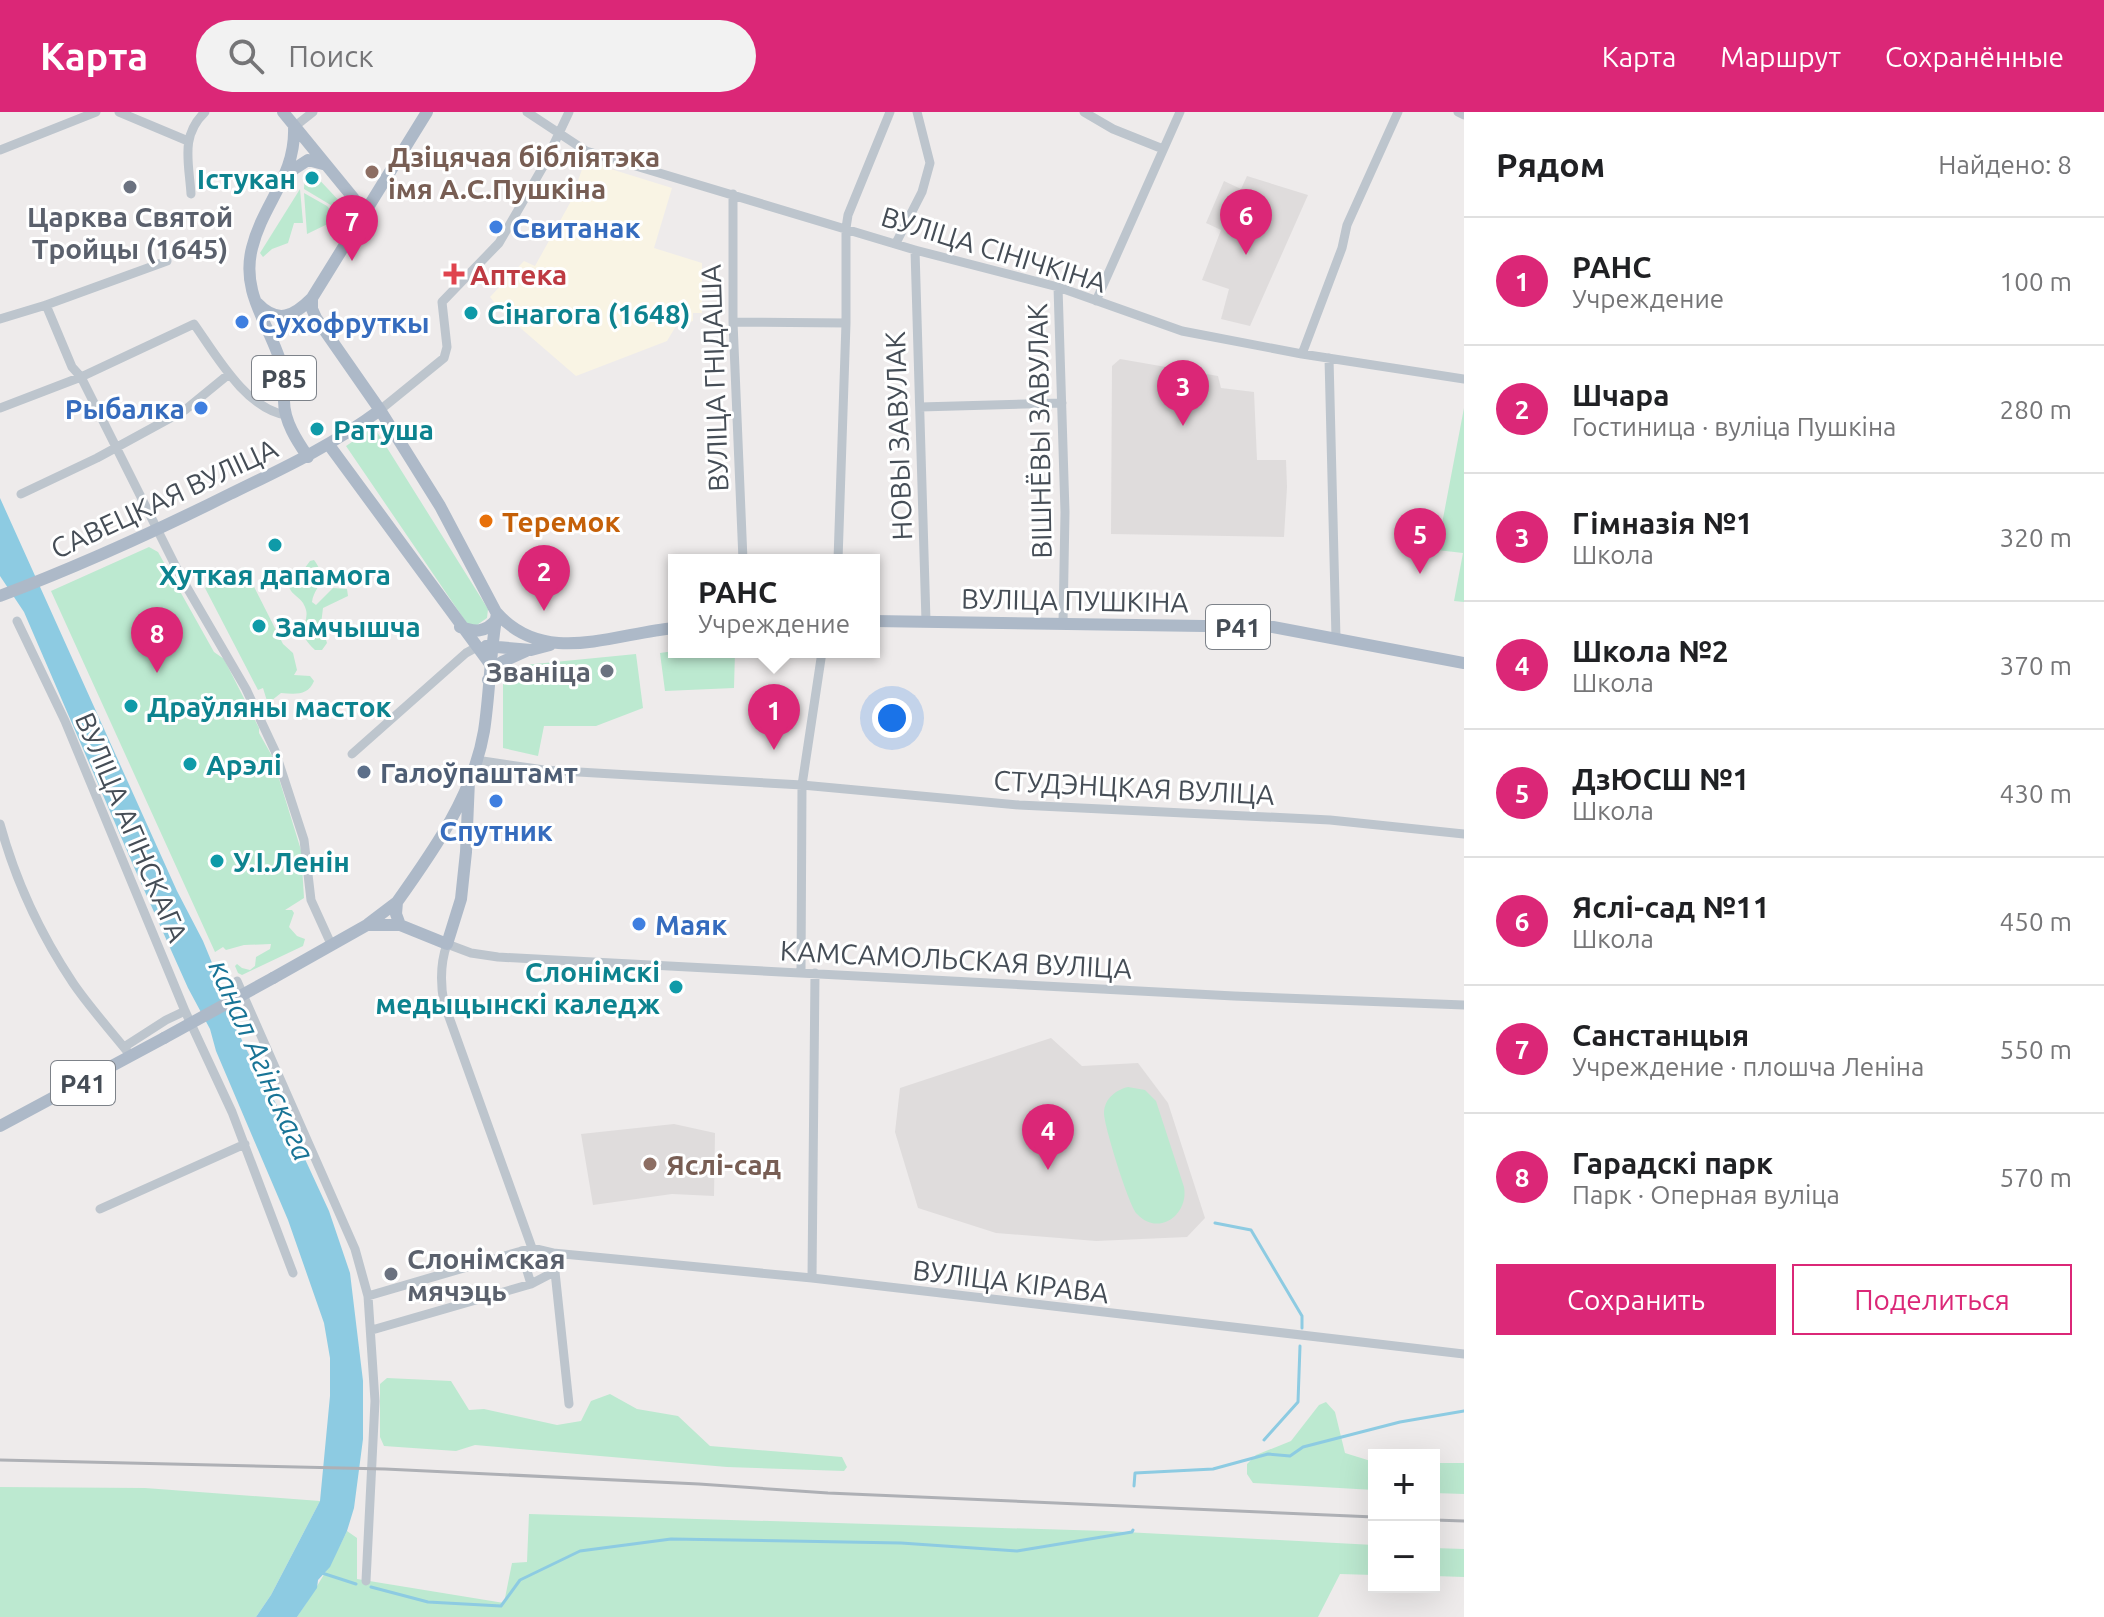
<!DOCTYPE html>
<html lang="ru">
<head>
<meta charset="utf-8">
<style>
	:root { --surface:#fff; --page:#f2f2f2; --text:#202124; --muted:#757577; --line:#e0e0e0; --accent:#db2777 }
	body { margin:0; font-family:Ubuntu,sans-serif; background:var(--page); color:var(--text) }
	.controls { position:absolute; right:24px; bottom:24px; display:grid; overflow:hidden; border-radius:0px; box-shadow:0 8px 32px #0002 }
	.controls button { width:72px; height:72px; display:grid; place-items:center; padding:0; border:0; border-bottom:2px solid var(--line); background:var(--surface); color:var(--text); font:40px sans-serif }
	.you { position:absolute; left:892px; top:606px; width:28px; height:28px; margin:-20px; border:6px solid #fff; border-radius:50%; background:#1a73e8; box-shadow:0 0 0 12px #1a73e833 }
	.badge { display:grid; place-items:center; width:52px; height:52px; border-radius:50%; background:var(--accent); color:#fff; font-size:26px; font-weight:700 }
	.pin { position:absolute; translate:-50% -66px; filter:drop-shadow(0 2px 4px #0008) }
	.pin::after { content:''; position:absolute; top:42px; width:28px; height:24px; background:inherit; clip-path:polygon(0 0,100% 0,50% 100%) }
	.popup { position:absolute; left:668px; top:442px; width:212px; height:104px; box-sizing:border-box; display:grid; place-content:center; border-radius:0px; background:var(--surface); filter:drop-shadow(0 2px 6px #0005); font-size:26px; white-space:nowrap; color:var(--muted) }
	.popup b { font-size:30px; color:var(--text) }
	.popup::after { content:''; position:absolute; left:50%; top:100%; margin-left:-16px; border:16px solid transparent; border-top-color:var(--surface) }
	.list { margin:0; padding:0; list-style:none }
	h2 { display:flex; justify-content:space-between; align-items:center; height:104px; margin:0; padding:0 32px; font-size:34px }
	h2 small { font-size:26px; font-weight:400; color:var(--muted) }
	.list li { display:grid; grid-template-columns:52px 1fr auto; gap:24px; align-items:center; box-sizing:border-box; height:128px; padding:0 32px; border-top:2px solid var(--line) }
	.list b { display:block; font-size:30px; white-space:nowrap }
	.list p { margin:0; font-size:26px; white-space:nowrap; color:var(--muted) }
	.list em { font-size:26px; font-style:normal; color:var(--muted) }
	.actions { display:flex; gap:16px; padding:24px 32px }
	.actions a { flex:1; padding:18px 0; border:2px solid var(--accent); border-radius:0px; text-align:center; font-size:28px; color:var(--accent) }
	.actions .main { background:var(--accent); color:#fff }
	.icon { flex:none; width:44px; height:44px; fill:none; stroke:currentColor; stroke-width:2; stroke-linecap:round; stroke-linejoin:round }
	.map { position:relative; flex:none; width:1464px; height:1505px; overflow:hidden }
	header { display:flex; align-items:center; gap:48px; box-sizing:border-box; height:112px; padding:0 40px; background:var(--accent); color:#fff }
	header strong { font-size:38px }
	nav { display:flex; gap:44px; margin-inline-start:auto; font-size:28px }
	.search { width:560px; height:72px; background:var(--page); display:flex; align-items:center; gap:20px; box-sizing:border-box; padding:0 28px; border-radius:44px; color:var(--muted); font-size:30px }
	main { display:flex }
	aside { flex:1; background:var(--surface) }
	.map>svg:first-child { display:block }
</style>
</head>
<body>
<header>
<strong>Карта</strong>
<div class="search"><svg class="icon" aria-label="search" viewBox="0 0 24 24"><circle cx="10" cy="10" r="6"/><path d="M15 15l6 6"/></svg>Поиск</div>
<nav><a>Карта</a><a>Маршрут</a><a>Сохранённые</a></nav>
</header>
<main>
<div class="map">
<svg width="1464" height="1505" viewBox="0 0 1464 1505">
	<rect width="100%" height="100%" fill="#eeebeb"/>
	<path fill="#f9f4e4" d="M585,49l87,27 -18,60 48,15v50h-9v8l-17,5 -9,15 -91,35 -73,-63 -13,-16 34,-36 11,5 35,-63z"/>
	<path fill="#dfdcdc" d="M1247,64l61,19 -58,131 -29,-7 8,-30 -27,-9 19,-50 -15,-7 18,-42 17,8z
		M1120,247l98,17 3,12 33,4 3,68h29l1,27 -3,50 -173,-3 1,-168z
		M1051,926l31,28 56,-3 30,40 37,115 -18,19 -91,4 -100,-8 -78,-25 -23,-76 5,-44z
		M674,1012l41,9 -1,63 -42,-2 -79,11 -12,-71z"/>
	<path fill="#bce9d0" d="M305,59l7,1 32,34 1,10h-5l-6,-9 -30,-18z
		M300,77l3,34h-9l-6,20 -16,6 -9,8 -3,-4z
		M304,81l23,13 11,13 -31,15z
		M1464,296v194l-10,-1 9,-48 -26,-3z
		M374,315l114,182 -1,9 -10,7h-9l-122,-179z
		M149,435l9,5 56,100 10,7 35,69v5l13,23 29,94 3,48 -19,12h7l2,3 -5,14 8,9 8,3 -2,7 -61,29 -4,-2 -3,-7 2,-2 5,4 8,2 5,-4 1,-9 14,-8 1,-5 -27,1 -18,5 -3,-3 -8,5 -164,-361z
		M314,448c16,22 0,26 -2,42l4,3 17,-17 14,1 1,7 -25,12 -2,16 6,19 -5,7h-7c-23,-20 -3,-27 -10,-43 -4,-12 -17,-11 -17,-27l13,-7 9,-12z
		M244,455l39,77 10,9 4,17 -3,5 16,1 4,5c-6,15 -19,13 -33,12l-10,8h-4l-4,-13 -5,2 -53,-102z
		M674,539l61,1 -1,36 -69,3 -5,-38z
		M636,542l7,54 -47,18h-52l-6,30 -35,-8v-68l21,-15z
		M1128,975l17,3 11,11 28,86c5,28 -26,50 -47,27 -8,-8 -34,-91 -33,-102 1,-14 12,-22 24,-25z
		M387,1266l64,3 18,29 15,-1 73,16 24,-4 10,-20 19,-7 27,15 41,7 32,30 132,11 5,10 -3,4 -117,-4 -252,-22 -19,6 -72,-5 -4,-9v-53z
		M1326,1290l9,10 10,41 29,9v28l-121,-7 -6,-9v-10l9,-9 35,-14 28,-36z
		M1434,1351h30v31l-30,-1z
		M0,1375l145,1 175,13 -49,94 -15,22h-256z
		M529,1402l577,17 268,14v30l-34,-1 -22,43h-1021c19,-28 35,-55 50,-86l10,7v41l147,24 8,-40 15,-1z
		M1434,1436l30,1v28l-30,-1z"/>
	<path fill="#8dcbe2" d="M0,386l177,393 26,50 14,34 3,16 25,56 53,97 31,67 21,62 13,108v58l-9,69 -7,23 -17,36 -12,13 -1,8 -20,29h-41l15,-22 49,-94 10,-105v-38l-6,-35 -36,-103 -72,-169 -6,-22 -22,-41 -51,-114 -113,-262 -24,-36z"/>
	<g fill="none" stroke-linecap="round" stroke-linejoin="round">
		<path stroke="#8dcbe2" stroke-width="3" d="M1215,1111l36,7 51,86v12
			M1264,1328l34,-38 2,-56
			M1134,1374l1,-13 78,-4 55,-15 22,2 13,-9 97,-25 64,-11
			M322,1461l34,11
			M371,1475l57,15 73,4 19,-26 60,-29 91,-12 230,4 116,8 115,-19 1,-2"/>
		<path stroke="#bdc5cd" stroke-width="9" d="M119,0l69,29
			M527,0l59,39 329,99 143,37 124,44 120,23 162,25
			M1084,0l29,17 50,20
			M1458,0l6,3
			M294,15l19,-15
			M0,38l96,-38
			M191,82c-2,-32 -11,-58 14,-82
			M733,82v128l10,238
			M896,131l26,-51 8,-29 -13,-51
			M915,138l11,371
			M1058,175l7,225 -2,111
			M1096,189l84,-189
			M46,193l26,62 9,10 101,202 64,110 29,62 29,89 7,60 20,44
			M0,207l46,-14 121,-44
			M733,210l113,1
			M1302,242l40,-106 5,-23 51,-113
			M1329,246l7,280
			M920,295l142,-4
			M0,296l81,-31 113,-53c22,31 52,85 92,91
			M380,298l64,-52 3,-11 -5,-45 57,-59 45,-78 25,-53
			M21,382l76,-36 88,-48 44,-36
			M838,448l8,-237v-95l2,-13 42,-103
			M17,509l48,100 120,290 47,101 61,161
			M352,642l114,-101 11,-6
			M476,648l68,10 258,15 217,20 311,15 134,14
			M0,712c15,55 41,111 73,159 17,25 39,49 58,73
			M801,860l1,-187 20,-133
			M237,869l118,268 13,47 7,105 -9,180
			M124,935l42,-27 19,-9
			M100,1097l145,-65
			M521,1139l10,33 23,-12
			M553,1141l259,25 652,76
			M812,1166l3,-305
			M368,1184l164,-48
			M372,1218l159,-46
			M569,1292l-16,-151 -21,-5 -88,-245c-4,-21 -4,-39 3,-59l24,9 27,4 736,39 230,9"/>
		<path stroke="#adb9c8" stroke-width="12" d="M283,0l81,99
			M294,15c2,49 -31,76 -42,121 -12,47 20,79 31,122 3,11 1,21 1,31 0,20 13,40 24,56
			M288,61l20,-13 15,4
			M312,186v11l4,9 64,92 60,96 56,106c48,55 116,22 178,16
			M257,191c21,22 37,13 55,-5l115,-186
			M329,333l161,219
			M0,484c79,-30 154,-64 230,-102 52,-25 103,-49 150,-84
			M874,509l399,6 191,36
			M460,515c15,5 25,6 36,-7
			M486,534l45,4 19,-5
			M488,568l14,-18 24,-11
			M368,812l29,-22
			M400,813l-4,-11 1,-12c37,-52 76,-107 87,-171 6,-39 6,-79 13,-118
			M273,866l94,-53h33l47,19 14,-45 5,-47 3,-72
			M0,1014l164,-88"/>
		<path stroke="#aeb0b5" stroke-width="3" d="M0,1348l385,9 314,15 129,9 546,24
			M1434,1408l30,1"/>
		<path stroke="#adb9c8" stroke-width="12" d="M164,926l109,-60"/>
	</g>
	<g fill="#8d6e63" stroke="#fff" stroke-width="3">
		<circle cx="372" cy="60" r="8"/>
		<circle cx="650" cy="1052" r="8"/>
	</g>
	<g fill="#0f9aa8" stroke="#fff" stroke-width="3">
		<circle cx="312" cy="66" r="8"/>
		<circle cx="471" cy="201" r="8"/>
		<circle cx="317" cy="317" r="8"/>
		<circle cx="275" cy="433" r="8"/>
		<circle cx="259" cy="514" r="8"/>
		<circle cx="131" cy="594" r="8"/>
		<circle cx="190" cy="652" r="8"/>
		<circle cx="217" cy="749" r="8"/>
		<circle cx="676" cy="875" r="8"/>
	</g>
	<g fill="#6b7280" stroke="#fff" stroke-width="3">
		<circle cx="130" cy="75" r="8"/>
		<circle cx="607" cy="559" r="8"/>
		<circle cx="391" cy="1162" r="8"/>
	</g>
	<g fill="#3f7fe0" stroke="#fff" stroke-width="3">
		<circle cx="496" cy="115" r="8"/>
		<circle cx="242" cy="210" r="8"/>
		<circle cx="201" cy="296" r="8"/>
		<circle cx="496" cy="689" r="8"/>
		<circle cx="639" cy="812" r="8"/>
	</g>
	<path fill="#e0444e" stroke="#fff" stroke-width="3" d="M450 150h8v8h8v8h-8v8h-8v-8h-8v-8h8z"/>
	<circle fill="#e8710a" stroke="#fff" stroke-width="3" cx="486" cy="409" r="8"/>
	<circle fill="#5c6f8a" stroke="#fff" stroke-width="3" cx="364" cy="660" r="8"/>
	<g text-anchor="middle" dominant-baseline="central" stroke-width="6" stroke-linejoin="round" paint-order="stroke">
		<g fill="#fff" stroke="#7d8289" stroke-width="2">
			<rect x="252" y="244" width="64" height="44" rx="6"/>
			<rect x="1206" y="493" width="64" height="44" rx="6"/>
			<rect x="51" y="949" width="64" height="44" rx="6"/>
		</g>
		<g font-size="26" font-weight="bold" fill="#454d56">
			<text x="284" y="266">Р85</text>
			<text x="1238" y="515">Р41</text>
			<text x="83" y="971">Р41</text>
		</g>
		<g font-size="28" font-weight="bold" fill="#785e54" stroke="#fff" text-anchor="start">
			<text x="388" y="44">Дзіцячая бібліятэка<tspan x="388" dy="32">імя А.С.Пушкіна</tspan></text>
			<text x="666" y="1052">Яслі-сад</text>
		</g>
		<g font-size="28" font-weight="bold" fill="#0d838f" stroke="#fff" text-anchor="start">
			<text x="296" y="66" text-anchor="end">Істукан</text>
			<text x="487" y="201">Сінагога (1648)</text>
			<text x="333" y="317">Ратуша</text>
			<text x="275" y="462" text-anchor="middle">Хуткая дапамога</text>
			<text x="275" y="514">Замчышча</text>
			<text x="147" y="594">Драўляны масток</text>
			<text x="206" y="652">Арэлі</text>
			<text x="233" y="749">У.І.Ленін</text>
			<text x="660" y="859" text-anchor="end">Слонімскі<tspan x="660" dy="32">медыцынскі каледж</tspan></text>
		</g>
		<g font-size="28" font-weight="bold" fill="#5b616d" stroke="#fff">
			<text x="130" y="104">Царква Святой<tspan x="130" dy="32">Тройцы (1645)</tspan></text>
			<text x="591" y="559" text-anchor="end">Званіца</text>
			<text x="407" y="1146" text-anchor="start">Слонімская<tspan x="407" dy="32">мячэць</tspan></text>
		</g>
		<g font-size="28" font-weight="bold" fill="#366cbe" stroke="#fff" text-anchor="start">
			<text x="512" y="115">Свитанак</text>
			<text x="258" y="210">Сухофруткы</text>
			<text x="185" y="296" text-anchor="end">Рыбалка</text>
			<text x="496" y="718" text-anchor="middle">Спутник</text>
			<text x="655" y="812">Маяк</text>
		</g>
		<g font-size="28" fill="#454d56" stroke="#fff">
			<text transform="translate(994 137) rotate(17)">ВУЛІЦА СІНІЧКІНА</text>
			<text transform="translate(714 266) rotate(-92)">ВУЛІЦА ГНІДАША</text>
			<text transform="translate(1039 319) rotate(-91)">ВІШНЁВЫ ЗАВУЛАК</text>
			<text transform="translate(898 324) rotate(-92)">НОВЫ ЗАВУЛАК</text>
			<text transform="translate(164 386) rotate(-25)">САВЕЦКАЯ ВУЛІЦА</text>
			<text transform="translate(1075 488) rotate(1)">ВУЛІЦА ПУШКІНА</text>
			<text transform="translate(1134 675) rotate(3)">СТУДЭНЦКАЯ ВУЛІЦА</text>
			<text transform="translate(132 715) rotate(67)">ВУЛІЦА АГІНСКАГА</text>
			<text transform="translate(956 847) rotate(3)">КАМСАМОЛЬСКАЯ ВУЛІЦА</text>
			<text transform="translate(1011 1169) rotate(7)">ВУЛІЦА КІРАВА</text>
		</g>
		<g font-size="28" font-weight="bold" fill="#be3a42" stroke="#fff" text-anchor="start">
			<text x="470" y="162">Аптека</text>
		</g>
		<g font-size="28" font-weight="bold" fill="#c56008" stroke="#fff" text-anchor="start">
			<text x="502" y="409">Теремок</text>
		</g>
		<g font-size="28" font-weight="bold" fill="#4e5e75" stroke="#fff" text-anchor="start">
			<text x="380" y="660">Галоўпаштамт</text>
		</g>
		<g font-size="30" font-style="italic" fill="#187496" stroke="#fff">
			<text transform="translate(262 948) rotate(66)">канал Агінскага</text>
		</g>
	</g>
</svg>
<div class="controls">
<button>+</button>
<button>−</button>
</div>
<div class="you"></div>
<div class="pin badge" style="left:774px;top:638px">1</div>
<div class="popup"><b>РАНС</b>Учреждение</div>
<div class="pin badge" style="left:544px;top:499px">2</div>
<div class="pin badge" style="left:1183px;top:314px">3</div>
<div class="pin badge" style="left:1048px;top:1058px">4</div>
<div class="pin badge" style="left:1420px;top:462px">5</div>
<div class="pin badge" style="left:1246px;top:143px">6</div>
<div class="pin badge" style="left:352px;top:149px">7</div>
<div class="pin badge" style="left:157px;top:561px">8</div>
</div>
<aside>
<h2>Рядом<small>Найдено: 8</small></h2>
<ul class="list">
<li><span class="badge">1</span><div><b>РАНС</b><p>Учреждение</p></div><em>100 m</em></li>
<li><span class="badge">2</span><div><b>Шчара</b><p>Гостиница · вуліца Пушкіна</p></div><em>280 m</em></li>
<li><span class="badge">3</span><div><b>Гімназія №1</b><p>Школа</p></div><em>320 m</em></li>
<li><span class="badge">4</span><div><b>Школа №2</b><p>Школа</p></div><em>370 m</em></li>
<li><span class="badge">5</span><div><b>ДзЮСШ №1</b><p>Школа</p></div><em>430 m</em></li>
<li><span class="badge">6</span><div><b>Яслі-сад №11</b><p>Школа</p></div><em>450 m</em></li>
<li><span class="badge">7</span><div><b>Санстанцыя</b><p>Учреждение · плошча Леніна</p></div><em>550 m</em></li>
<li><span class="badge">8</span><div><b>Гарадскі парк</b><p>Парк · Оперная вуліца</p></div><em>570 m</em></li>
</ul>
<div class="actions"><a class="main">Сохранить</a><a>Поделиться</a></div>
</aside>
</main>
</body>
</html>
